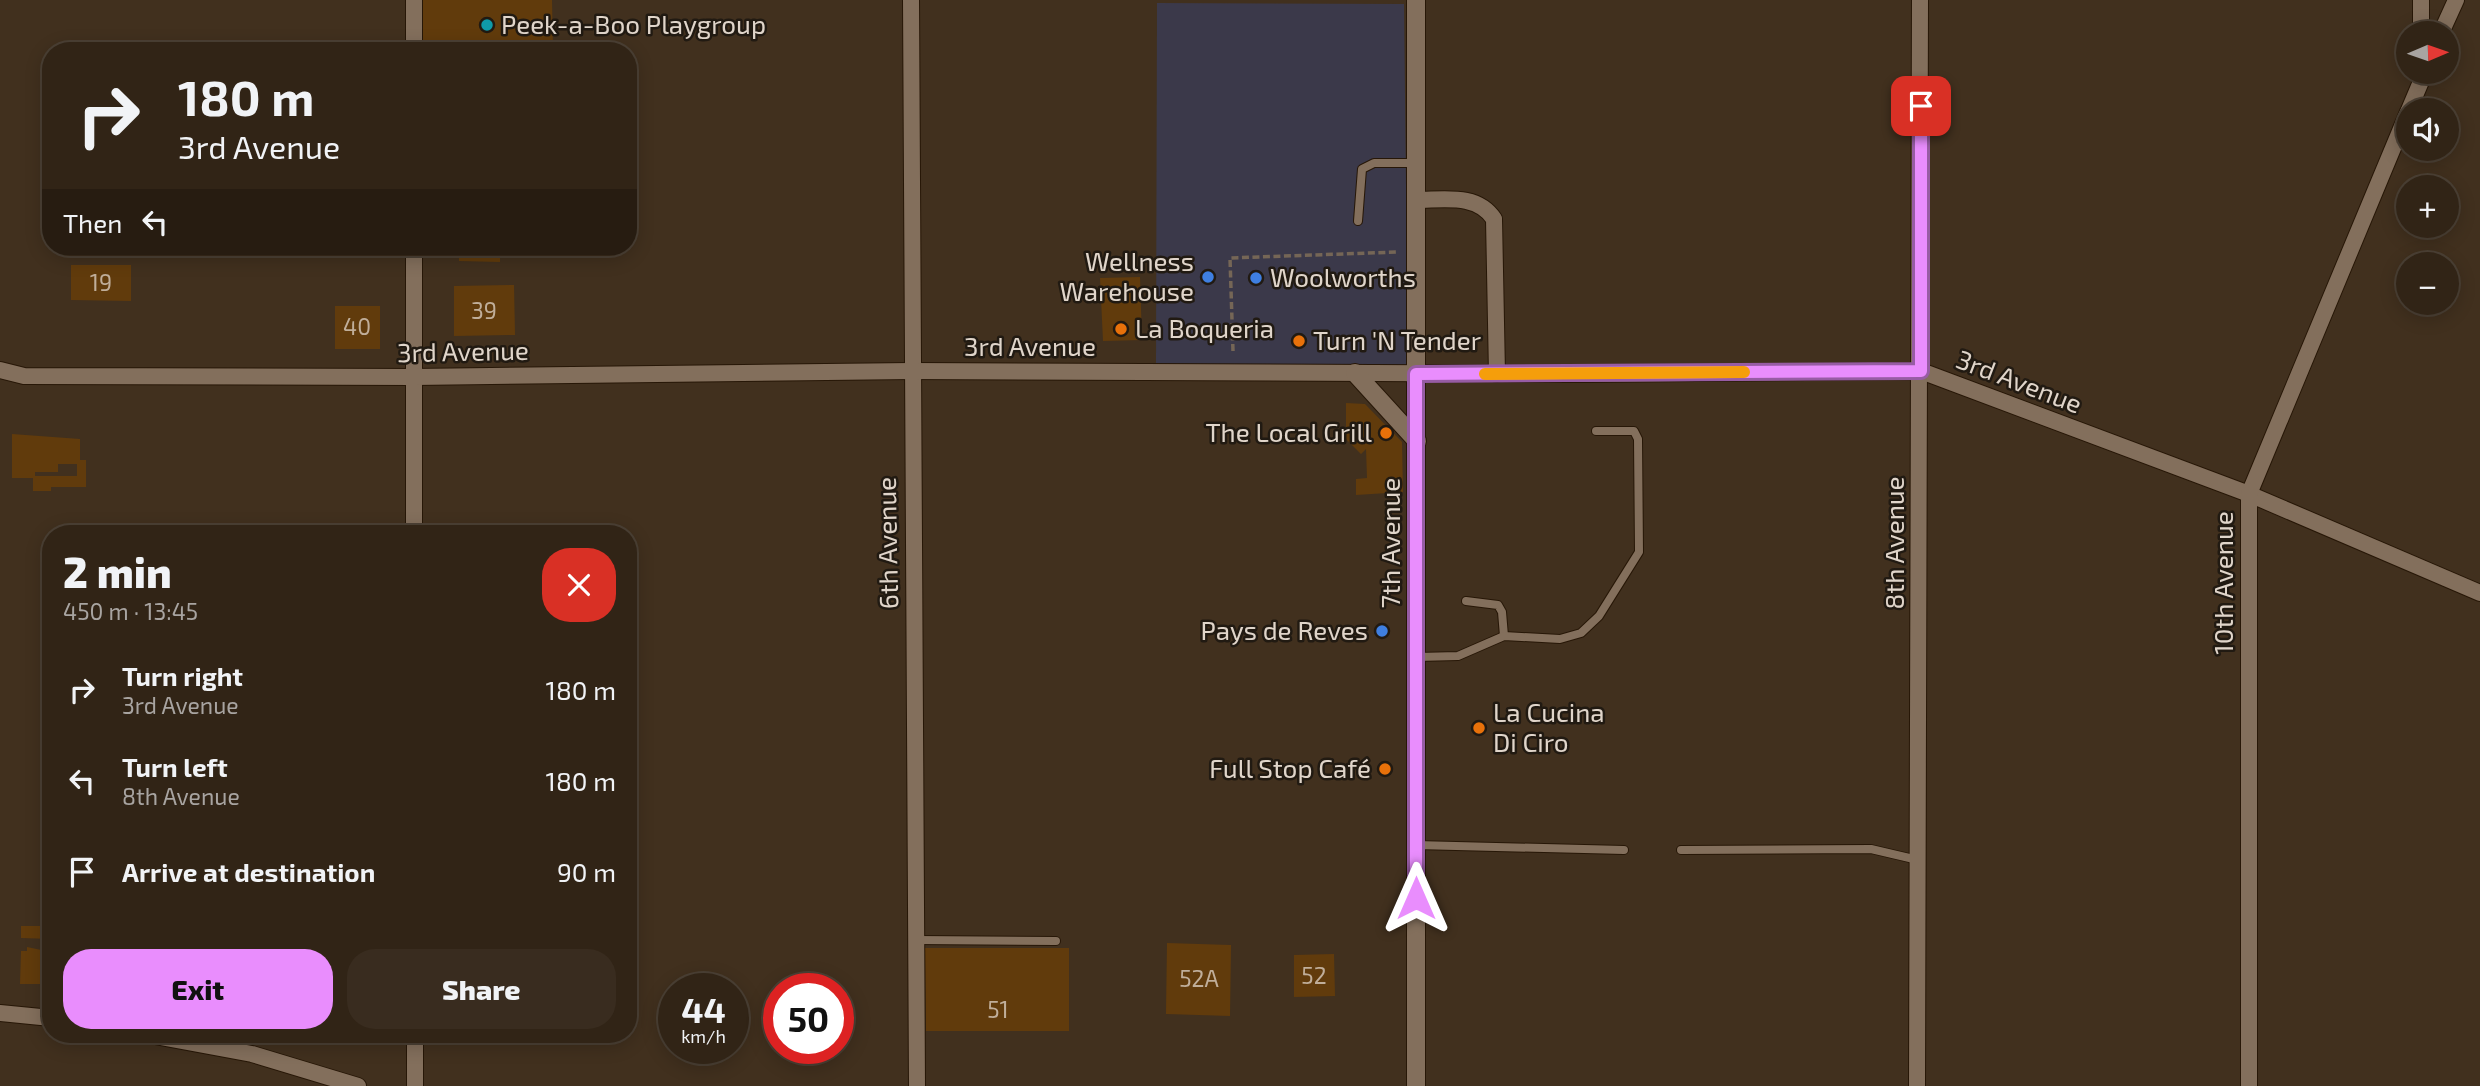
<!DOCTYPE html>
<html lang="en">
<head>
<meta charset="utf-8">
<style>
  body { margin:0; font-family:"Exo 2",sans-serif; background:#392c1f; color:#f1f3f6; height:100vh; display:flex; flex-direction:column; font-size:26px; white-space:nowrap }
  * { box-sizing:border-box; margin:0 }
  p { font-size:23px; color:#a8a4a1 }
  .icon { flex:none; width:38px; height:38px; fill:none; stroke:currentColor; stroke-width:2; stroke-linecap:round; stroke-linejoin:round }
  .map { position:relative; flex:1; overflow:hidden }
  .side { position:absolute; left:42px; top:525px; width:595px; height:518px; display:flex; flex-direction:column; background:#312416; border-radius:28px; box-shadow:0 4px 18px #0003,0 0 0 2px #4c4135 }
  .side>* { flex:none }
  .hud { position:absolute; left:42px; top:42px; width:595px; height:214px; border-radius:28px; box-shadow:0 4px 18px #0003,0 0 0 2px #4c4135; background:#312416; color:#f1f3f6; overflow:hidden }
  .needle { width:46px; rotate:88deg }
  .buttons { position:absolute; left:2396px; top:21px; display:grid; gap:14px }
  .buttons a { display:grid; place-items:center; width:63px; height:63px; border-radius:50%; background:#312416; box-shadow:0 4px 18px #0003,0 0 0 2px #4c4135; font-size:35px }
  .speed { position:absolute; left:658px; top:973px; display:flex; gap:14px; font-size:35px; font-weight:700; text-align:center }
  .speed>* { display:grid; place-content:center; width:91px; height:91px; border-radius:50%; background:#312416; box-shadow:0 4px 18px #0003,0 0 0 2px #4c4135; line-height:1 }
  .speed small { font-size:18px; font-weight:400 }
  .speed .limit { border:10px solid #d22; background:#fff; color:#111 }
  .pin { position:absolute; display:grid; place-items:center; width:60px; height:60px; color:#fff; margin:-30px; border-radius:14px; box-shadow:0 4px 10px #0006 }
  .me { position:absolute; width:77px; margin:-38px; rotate:0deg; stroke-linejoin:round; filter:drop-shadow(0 0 5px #0008) }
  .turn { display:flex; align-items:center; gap:24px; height:147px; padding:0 21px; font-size:32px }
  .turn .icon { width:91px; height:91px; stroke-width:2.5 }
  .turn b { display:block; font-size:49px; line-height:60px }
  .then { display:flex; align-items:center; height:66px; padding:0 21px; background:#0003; gap:14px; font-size:26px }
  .round { display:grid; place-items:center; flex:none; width:74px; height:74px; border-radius:28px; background:#392c1f }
  .headline { display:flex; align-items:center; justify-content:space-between; height:119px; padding:0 21px }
  h1 { font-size:42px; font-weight:800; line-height:52px }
  .cta { display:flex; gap:14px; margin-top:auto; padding:14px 21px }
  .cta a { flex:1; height:80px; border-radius:28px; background:#e98dfd; color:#111; font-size:28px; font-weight:800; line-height:80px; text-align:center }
  .cta a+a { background:#392c1f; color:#f1f3f6 }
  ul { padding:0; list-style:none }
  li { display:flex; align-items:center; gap:21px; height:91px; padding:0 21px }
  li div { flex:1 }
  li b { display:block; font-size:26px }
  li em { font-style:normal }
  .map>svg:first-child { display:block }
</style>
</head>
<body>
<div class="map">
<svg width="2480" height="1086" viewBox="0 0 2480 1086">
  <rect width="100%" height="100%" fill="#41301e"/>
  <path fill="#3b394a" d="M1157 3 1404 4 1408 367 1156 366Z"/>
  <g fill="#613b0c" fill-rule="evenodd">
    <path d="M421 0H552L553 51H421Z"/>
    <path d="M459 247H500V262L459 261Z"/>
    <path d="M71 265H131V301L71 300Z"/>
    <path d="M1140 277 1142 340 1103 341 1100 278Z"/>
    <path d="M514 285 515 335 454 336V286Z"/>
    <rect x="335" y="306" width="45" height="43"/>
    <path d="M1346 403 1365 404 1402 442 1403 492 1356 495V479L1367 478 1366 449 1361 454 1346 439Z"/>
    <path d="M12 434 80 439V460H86V487H51V491H33V478H12ZM58 464H77V476H35V472H58Z"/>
    <path d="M21 926H51V939L21 938Z"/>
    <path d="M1167 943 1231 945 1230 1016 1166 1014Z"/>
    <path d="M27 947 51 952V990H45L46 984H20L21 951H27Z"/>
    <path d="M925 948H1069V1031H926Z"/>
    <path d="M1334 954 1335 996 1294 997V955Z"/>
  </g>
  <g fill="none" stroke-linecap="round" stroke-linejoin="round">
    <defs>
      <g id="lane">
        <path d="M1358 221 1362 169 1374 163H1416"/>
        <path d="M1466 601 1498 605 1502 612 1504 636"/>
        <path d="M1417 657 1458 656 1504 636 1560 639 1581 633 1599 616 1639 552 1638 439 1634 431H1596"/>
        <path d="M1416 845 1624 850"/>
        <path d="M1681 850 1871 849 1918 860"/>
        <path d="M916 940 1056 941"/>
      </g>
      <g id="street">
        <path d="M414 0V51"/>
        <path d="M911 0 917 1086"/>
        <path d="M2421 0V33"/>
        <path d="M2441 33 2456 0"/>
        <path d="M2409 110 2425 72"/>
        <path d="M1416 200C1444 200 1477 193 1494 219L1497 374"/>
        <path d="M414 247V534"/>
        <path d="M0 370 24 376 414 377 911 371 1586 374 1921 371 2249 494 2480 593"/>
        <path d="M0 1013 51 1018"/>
        <path d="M144 1034 252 1054 358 1086"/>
        <path d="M415 1034V1086"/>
        <path d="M1917 1086 1920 0"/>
        <path d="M2249 1086V494L2408 112"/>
      </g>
      <g id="secondary">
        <path d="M1355 373 1417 441"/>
        <path d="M1416 1086V0"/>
      </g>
    </defs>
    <use href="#lane" stroke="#271707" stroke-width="10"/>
    <use href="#street" stroke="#271707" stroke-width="18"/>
    <use href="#secondary" stroke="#271707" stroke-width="20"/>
    <path stroke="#756656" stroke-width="3.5" stroke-dasharray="7 3.5" stroke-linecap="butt" d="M1233 351 1230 258 1399 252"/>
    <use href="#lane" stroke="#836f5c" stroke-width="8"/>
    <use href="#street" stroke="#836f5c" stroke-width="16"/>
    <use href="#secondary" stroke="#836f5c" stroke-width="18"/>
  </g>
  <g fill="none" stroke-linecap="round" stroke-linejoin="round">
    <defs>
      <path id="route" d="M1416 898V374L1921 371V106"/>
    </defs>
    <use href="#route" stroke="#975ca4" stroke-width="18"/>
    <use href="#route" stroke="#e98dfd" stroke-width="12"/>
    <path stroke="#f59e0b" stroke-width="12" d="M1485 374 1744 372"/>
  </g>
  <circle fill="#0f9aa8" stroke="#211a12" stroke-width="2.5" cx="487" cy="25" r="7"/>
  <g fill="#3f7fe0" stroke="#211a12" stroke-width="2.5">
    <circle cx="1208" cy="277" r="7"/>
    <circle cx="1256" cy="278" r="7"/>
    <circle cx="1382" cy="631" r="7"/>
  </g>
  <g fill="#e8710a" stroke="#211a12" stroke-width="2.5">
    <circle cx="1121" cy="329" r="7"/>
    <circle cx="1299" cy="341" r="7"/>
    <circle cx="1386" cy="433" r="7"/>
    <circle cx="1479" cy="728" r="7"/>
    <circle cx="1385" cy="769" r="7"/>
  </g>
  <g text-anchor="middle" stroke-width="5" stroke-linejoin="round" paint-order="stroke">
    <g font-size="23" fill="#c0ae9a">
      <text x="101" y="291">19</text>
      <text x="484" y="319">39</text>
      <text x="357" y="335">40</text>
      <text x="1314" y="984">52</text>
      <text x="1199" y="987">52A</text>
      <text x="998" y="1018">51</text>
    </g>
    <g font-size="26" fill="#e0d5ca" stroke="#211a12" text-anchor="start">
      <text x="501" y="34">Peek-a-Boo Playgroup</text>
      <text x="1194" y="271" text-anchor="end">Wellness<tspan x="1194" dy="30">Warehouse</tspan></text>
      <text x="1270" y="287">Woolworths</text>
      <text x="1135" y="338">La Boqueria</text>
      <text x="1313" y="350">Turn 'N Tender</text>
      <text x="1372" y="442" text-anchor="end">The Local Grill</text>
      <text x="1368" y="640" text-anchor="end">Pays de Reves</text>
      <text x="1493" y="722">La Cucina<tspan x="1493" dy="30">Di Ciro</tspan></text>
      <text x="1371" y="778" text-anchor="end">Full Stop Café</text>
    </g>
    <g font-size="26" fill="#e0d5ca" stroke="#211a12">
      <text x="1030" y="356">3rd Avenue</text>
      <text transform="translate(463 352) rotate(-1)" y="9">3rd Avenue</text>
      <text transform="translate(2019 382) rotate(21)" y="9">3rd Avenue</text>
      <text transform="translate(888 543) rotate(-91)" y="9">6th Avenue</text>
      <text transform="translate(1391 543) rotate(-90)" y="9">7th Avenue</text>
      <text transform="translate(1895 543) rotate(-90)" y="9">8th Avenue</text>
      <text transform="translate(2224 583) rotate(-90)" y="9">10th Avenue</text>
    </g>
  </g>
</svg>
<div class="buttons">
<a><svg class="needle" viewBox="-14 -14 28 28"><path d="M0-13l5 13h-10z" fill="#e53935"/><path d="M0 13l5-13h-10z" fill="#a8a4a1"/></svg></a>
<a><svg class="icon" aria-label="sound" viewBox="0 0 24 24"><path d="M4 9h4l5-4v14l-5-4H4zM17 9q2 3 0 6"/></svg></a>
<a>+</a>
<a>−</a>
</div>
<div class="speed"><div>44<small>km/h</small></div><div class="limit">50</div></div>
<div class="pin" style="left:1921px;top:106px;background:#d93025"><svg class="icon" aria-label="arrive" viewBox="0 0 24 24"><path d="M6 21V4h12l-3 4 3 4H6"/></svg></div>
<svg class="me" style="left:1416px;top:898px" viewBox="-20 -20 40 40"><path d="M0-17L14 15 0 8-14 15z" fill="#e98dfd" stroke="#fff" stroke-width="4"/></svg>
<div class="hud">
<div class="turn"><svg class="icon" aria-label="right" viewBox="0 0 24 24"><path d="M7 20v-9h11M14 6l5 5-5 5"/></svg><div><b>180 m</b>3rd Avenue</div></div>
<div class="then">Then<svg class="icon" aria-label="left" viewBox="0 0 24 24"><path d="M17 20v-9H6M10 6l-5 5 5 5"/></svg></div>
</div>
<section class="side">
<div class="headline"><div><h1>2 min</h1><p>450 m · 13:45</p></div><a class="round" style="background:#d93025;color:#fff"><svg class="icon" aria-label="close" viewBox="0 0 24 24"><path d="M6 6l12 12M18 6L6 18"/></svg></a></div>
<ul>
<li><svg class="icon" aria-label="right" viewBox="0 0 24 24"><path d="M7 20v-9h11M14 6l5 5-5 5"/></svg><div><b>Turn right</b><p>3rd Avenue</p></div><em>180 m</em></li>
<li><svg class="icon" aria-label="left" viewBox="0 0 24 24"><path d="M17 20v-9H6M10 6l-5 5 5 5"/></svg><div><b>Turn left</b><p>8th Avenue</p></div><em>180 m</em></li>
<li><svg class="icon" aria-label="arrive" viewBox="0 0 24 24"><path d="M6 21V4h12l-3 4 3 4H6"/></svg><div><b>Arrive at destination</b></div><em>90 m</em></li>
</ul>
<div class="cta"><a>Exit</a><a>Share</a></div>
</section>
</div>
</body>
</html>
